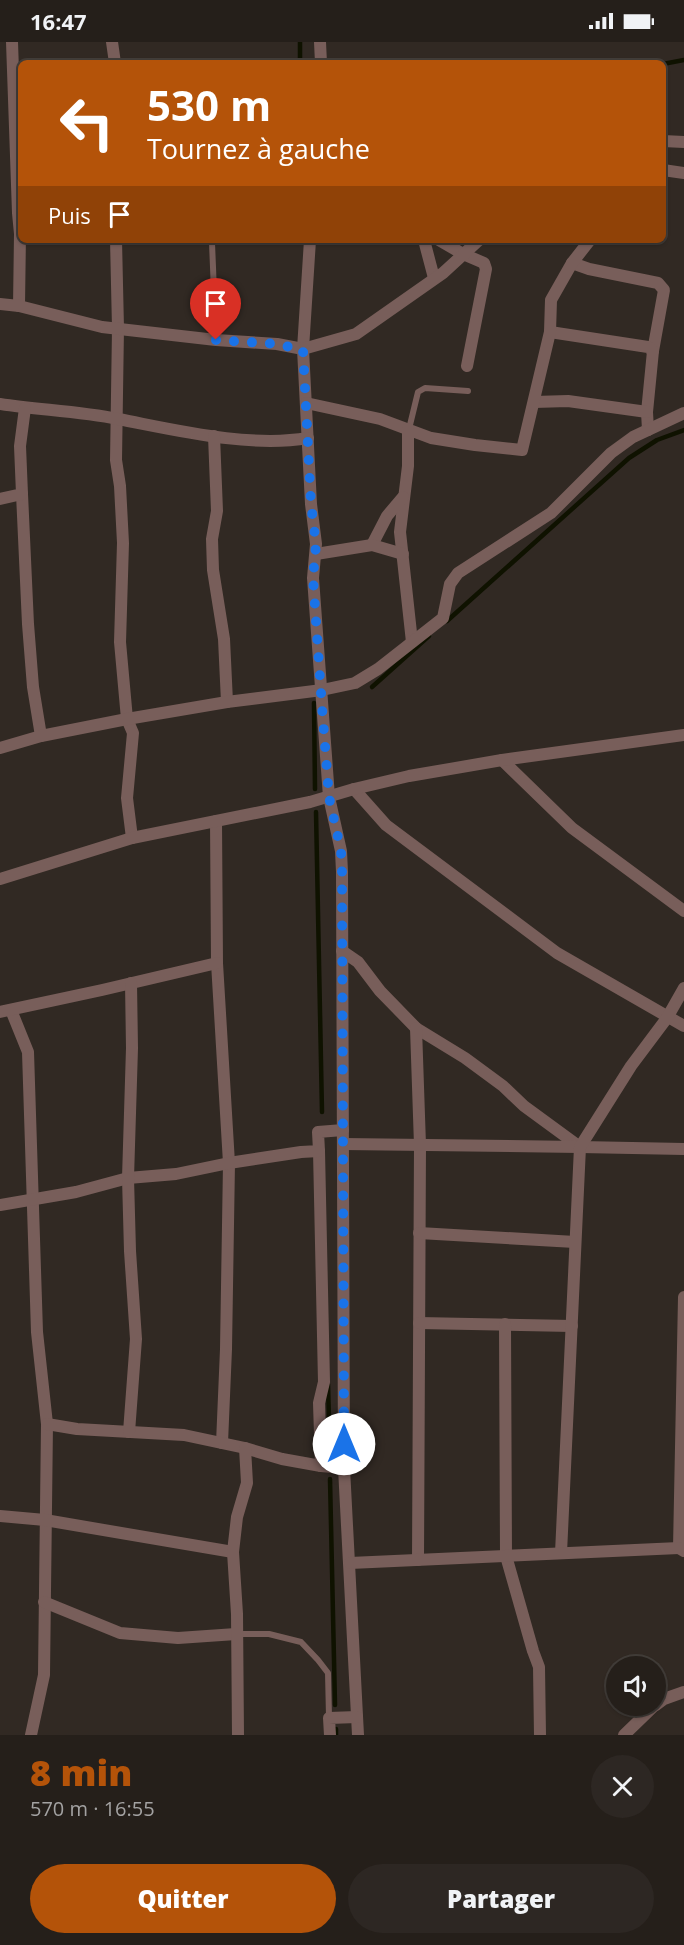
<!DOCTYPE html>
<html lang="fr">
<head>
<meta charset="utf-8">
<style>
  body { margin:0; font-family:"Open Sans",sans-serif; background:#2d2723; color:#f1f3f6; height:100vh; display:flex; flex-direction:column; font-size:22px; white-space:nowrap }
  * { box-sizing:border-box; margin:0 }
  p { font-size:20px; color:#a3a2a2 }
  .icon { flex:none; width:33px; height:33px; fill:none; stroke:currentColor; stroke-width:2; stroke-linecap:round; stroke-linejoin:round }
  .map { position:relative; height:1693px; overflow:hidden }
  .panel { display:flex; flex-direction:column; background:#251f1a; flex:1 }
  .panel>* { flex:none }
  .guide { position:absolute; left:18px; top:18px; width:648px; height:183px; border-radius:9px; box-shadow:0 2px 4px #0004,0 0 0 2px #423d39; background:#b45309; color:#fff; overflow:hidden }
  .tools { position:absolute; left:606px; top:1614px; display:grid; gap:12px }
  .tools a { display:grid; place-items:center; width:60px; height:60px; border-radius:50%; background:#251f1a; box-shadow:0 2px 4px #0004,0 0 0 2px #423d39; font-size:30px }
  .pin { position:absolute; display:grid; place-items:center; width:51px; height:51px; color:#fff; margin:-62px -26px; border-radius:50% 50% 50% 0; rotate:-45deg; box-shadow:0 0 6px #0007 }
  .pin .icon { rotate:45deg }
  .me { position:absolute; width:66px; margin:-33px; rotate:0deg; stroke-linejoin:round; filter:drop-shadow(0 0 4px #0008) }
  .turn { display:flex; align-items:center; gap:21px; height:126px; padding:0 30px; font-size:27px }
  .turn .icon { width:78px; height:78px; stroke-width:2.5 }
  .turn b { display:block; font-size:42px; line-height:51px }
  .then { display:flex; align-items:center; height:57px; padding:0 30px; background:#0003; gap:12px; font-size:22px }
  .round { display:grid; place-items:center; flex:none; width:63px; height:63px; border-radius:32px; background:#2d2723 }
  .head { display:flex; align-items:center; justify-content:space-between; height:102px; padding:0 30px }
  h1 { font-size:36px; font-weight:800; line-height:45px; color:#b45309 }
  .action { display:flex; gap:12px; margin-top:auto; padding:12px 30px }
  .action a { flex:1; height:69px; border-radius:36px; background:#b45309; color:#fff; font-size:24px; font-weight:800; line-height:69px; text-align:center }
  .action a+a { background:#2d2723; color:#f1f3f6 }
  .status { display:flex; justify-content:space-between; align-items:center; height:42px; padding:0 30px; background:#251f1a; direction:ltr }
  .status svg { height:16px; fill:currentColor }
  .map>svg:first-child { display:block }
</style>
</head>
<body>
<div class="status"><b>16:47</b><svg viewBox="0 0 49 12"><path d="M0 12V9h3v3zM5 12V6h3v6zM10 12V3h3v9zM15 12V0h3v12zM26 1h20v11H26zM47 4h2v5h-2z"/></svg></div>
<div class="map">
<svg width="684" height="1693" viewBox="0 0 684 1693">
  <rect width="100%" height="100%" fill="#312923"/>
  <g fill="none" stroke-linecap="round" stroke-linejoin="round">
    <g stroke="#0f1200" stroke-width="4.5">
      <path d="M300 0V21"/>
      <path d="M663 22 684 18"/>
      <path d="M447 579 629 416 657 398 684 388"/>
      <path d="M372 645 429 594"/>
      <path d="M314 661 315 747"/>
      <path d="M316 770 322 1070"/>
      <path d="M328 1342 330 1414"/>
      <path d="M330 1437 335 1663"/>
      <path d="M336 1687V1693"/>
    </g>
    <g stroke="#785e5a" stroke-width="6">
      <path d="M212 201 216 298"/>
      <path d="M409 387 418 350 425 346 468 349"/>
      <path d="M236 1592H269L301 1600 318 1618 328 1631 329 1675"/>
    </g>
    <g stroke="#785e5a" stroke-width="12">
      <path d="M12 0 18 171 20 192 19 264"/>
      <path d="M112 0 115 21"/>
      <path d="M320 0 321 21"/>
      <path d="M663 99 684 100"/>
      <path d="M663 128 684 131"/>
      <path d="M116 198 118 286 116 418 120 444 123 501 120 600 127 677 133 691 127 756 132 796"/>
      <path d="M310 198 303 307 311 462 316 502 313 536 329 755 341 809 342 830 344 1426 358 1693"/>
      <path d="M424 198 434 236"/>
      <path d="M439 198 463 212 484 221 486 227 467 324"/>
      <path d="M572 221 589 227 658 241 664 248 653 309"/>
      <path d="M0 262 19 264 102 285 216 298 277 302 303 307 356 292 443 231 479 198"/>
      <path d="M550 290 648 305 653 309 647 370 648 388"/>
      <path d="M534 360 568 359 647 370"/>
      <path d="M306 361 380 377 431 396 475 403 522 408 550 290 551 258 572 221 590 198"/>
      <path d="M0 362C39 368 79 369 118 377 176 388 249 406 308 396"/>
      <path d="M408 387V424L400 490 412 600"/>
      <path d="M214 394 217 469 212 497 213 528 224 597 227 660"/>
      <path d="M22 452 28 582 33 645 41 694"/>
      <path d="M0 457 22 452 20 404 25 366"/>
      <path d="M372 503 387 474 403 455"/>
      <path d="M316 512 372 503 403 512"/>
      <path d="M0 706 41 694 127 677 227 660 322 648 355 641 378 627 443 576 450 542 458 531 551 471 611 411 633 395 684 371"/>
      <path d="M502 718 572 786 684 869"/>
      <path d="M354 747 386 783 557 911 684 984"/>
      <path d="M216 779 217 921 229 1121 226 1307 222 1401"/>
      <path d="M0 837 132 796 310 760 354 747 409 734 502 718 684 693"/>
      <path d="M342 909 358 920 380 949 416 986 465 1016 503 1044 524 1064 580 1105 684 1107"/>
      <path d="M11 968 28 1010 37 1290 47 1382 44 1633 31 1693"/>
      <path d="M0 970 102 948 217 921"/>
      <path d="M416 986 420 1103 418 1518"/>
      <path d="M343 1102 580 1105"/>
      <path d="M319 1109 324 1340 319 1361 321 1424"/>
      <path d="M0 1163 76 1150 128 1136 176 1132 229 1121 301 1110 319 1109 318 1090 343 1088"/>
      <path d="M419 1191 575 1200"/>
      <path d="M684 1255 679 1506 684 1509"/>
      <path d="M419 1281 572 1284"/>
      <path d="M505 1282 506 1514 533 1609 539 1625 540 1693"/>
      <path d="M47 1382 77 1387 184 1393 245 1406 282 1417 321 1424 344 1426"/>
      <path d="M129 1390 136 1297 130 1209 128 1136 132 1006 131 941"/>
      <path d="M0 1474 45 1478 233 1510"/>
      <path d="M561 1511 580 1105 631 1024 667 976 684 946"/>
      <path d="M350 1521 679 1506"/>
      <path d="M44 1560 120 1591 178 1596 236 1592"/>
      <path d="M656 1663 664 1657 684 1650"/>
      <path d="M238 1693 237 1572 233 1510 237 1475 247 1441 245 1406"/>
      <path d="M330 1693 329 1676 357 1675"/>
      <path d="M624 1693 654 1664"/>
    </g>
  </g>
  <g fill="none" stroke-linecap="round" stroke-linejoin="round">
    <path stroke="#1a73e8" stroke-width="10" stroke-dasharray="0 18" d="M216 298 277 302 303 308 311 462 316 502 313 536 322 665 329 755 341 809 342 830 344 1402"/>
  </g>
</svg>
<div class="tools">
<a><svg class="icon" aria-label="sound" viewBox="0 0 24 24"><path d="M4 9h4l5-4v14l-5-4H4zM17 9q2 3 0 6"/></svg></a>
</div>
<div class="pin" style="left:216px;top:298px;background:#d93025"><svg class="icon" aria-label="arrive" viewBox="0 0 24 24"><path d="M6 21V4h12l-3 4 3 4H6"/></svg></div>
<svg class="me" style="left:344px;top:1402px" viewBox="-20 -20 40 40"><circle r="19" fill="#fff"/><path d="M0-13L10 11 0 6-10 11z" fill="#1a73e8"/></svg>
<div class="guide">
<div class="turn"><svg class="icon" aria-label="left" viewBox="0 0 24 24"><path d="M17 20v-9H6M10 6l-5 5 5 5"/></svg><div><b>530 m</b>Tournez à gauche</div></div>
<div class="then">Puis<svg class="icon" aria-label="arrive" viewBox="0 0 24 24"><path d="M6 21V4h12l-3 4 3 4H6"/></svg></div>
</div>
</div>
<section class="panel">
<div class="head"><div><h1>8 min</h1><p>570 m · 16:55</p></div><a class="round"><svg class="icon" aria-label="close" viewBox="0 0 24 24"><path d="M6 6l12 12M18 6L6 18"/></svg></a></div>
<div class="action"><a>Quitter</a><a>Partager</a></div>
</section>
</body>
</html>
